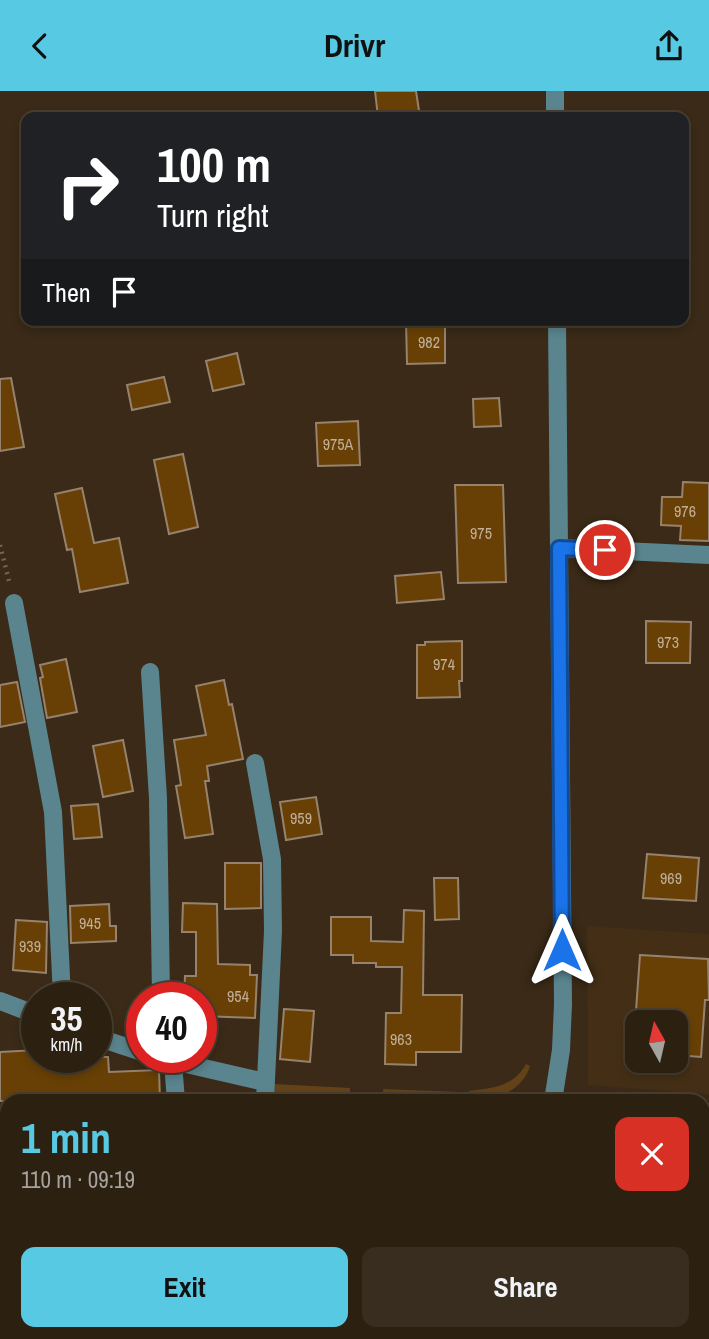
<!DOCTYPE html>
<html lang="en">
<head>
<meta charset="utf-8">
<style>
  body { margin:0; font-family:"Archivo Narrow",sans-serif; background:#382d1f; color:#f1f3f6; height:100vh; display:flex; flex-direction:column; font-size:26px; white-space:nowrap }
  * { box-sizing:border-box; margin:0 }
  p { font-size:23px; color:#a6a39f }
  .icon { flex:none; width:38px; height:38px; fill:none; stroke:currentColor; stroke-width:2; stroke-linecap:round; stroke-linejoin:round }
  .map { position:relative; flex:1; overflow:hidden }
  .details { position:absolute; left:0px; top:1003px; width:710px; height:247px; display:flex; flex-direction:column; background:#2c2011; border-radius:21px 21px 0 0; box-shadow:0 4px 10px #0003,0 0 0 2px #483e31 }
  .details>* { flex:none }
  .hud { position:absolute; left:21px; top:21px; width:668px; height:214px; border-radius:14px; box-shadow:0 4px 10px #0003,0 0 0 2px #483e31; background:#202124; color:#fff; overflow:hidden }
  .needle { width:46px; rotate:352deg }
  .tools { position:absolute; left:625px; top:919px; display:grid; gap:14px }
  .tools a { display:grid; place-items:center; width:63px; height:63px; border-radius:14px; background:#2c2011; box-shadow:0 4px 10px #0003,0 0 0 2px #483e31; font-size:35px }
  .speed { position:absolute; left:21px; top:891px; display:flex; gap:14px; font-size:35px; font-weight:700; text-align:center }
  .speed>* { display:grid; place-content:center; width:91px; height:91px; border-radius:50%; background:#2c2011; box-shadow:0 4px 10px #0003,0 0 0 2px #483e31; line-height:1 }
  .speed small { font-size:18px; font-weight:400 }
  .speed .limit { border:10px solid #d22; background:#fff; color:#111 }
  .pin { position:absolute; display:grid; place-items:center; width:60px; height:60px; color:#fff; margin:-30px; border:4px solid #fff; border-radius:50%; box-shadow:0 2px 7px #0007 }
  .me { position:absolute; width:77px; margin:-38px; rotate:0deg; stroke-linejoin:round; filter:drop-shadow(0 0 5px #0008) }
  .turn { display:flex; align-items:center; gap:24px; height:147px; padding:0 21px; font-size:32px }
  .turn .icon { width:91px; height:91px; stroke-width:2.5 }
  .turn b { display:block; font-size:49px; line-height:60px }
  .then { display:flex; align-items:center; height:66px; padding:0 21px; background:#0003; gap:14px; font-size:26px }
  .round { display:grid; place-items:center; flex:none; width:74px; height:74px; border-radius:14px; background:#382d1f }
  .headline { display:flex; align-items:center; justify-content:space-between; height:119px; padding:0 21px }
  h1 { font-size:42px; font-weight:700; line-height:52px; color:#57c9e3 }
  .button { display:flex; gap:14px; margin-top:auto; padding:14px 21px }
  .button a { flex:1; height:80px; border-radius:14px; background:#57c9e3; color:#111; font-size:28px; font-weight:700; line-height:80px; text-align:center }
  .button a+a { background:#382d1f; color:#f1f3f6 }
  header { display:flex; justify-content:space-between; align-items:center; height:91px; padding:0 21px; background:#57c9e3; color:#111; font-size:32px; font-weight:700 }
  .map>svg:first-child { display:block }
</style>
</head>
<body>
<header><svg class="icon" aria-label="back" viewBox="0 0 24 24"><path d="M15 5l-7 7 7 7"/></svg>Drivr<svg class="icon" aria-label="share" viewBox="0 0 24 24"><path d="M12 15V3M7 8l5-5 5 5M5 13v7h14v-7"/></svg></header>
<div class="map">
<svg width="709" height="1248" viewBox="0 0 709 1248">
  <rect width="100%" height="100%" fill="#3a2a17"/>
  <path fill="#442f16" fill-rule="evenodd" d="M587 835 709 843V1003L588 994ZM637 931H676V970H637Z"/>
  <g fill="#63421a">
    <path d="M526 973 530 975C522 1001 494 1010 469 1010V1000C493 997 513 996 526 973Z"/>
    <path d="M274 993 350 997V1002L275 1006Z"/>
    <path d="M383 998 460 1001V1010H384Z"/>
  </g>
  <g fill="#684006" stroke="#96826d" stroke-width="2">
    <path d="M375 0H416L420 26H378Z"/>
    <path d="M445 229V272L407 273 406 230Z"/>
    <path d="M237 262 244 293 213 300 206 270Z"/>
    <path d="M164 286 170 311 132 319 127 294Z"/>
    <path d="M11 287 24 356 0 360V288Z"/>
    <path d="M499 307 501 335 474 336 473 308Z"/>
    <path d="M358 330 360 374 318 375 316 332Z"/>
    <path d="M183 363 198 436 169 443 154 369Z"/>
    <path d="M683 391 709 392V450L680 449 681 435 661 434 662 406H682Z"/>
    <path d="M455 394H503L506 491 458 492Z"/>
    <path d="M82 397 94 452 119 447 128 492 80 501 72 458 67 459 55 403Z"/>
    <path d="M441 481 444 508 397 512 395 485Z"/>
    <path d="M646 530 691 531 690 572H646Z"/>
    <path d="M462 550V590H459L460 606 417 607V554H425V551Z"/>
    <path d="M66 568 77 621 47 627 40 587 43 586 40 574Z"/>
    <path d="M224 589 229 614 232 613 243 668 207 675 209 690H205L213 743 185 747 176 695 181 694 174 649 206 644 196 595Z"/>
    <path d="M17 591 25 631 0 636V594Z"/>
    <path d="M123 649 133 700 103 706 93 655Z"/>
    <path d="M316 706 322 743 286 749 280 711Z"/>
    <path d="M98 713 102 746 74 748 71 715Z"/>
    <path d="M647 763 699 767 696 810 643 807Z"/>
    <path d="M225 772H261V817L225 818Z"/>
    <path d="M434 787H458L459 828 435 829Z"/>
    <path d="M183 812 217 813 218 873 250 874V884H257L255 927 201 925V906H184L185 885H196V841H182Z"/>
    <path d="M109 813 110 835H116V850L71 852 70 815Z"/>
    <path d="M404 819 424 820 423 904H462L461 961H416V974L385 973 386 922H401L402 876H376V872H353V864H331V826H371V850L403 851Z"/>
    <path d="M16 829 47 831 46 882 13 879Z"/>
    <path d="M640 864 708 868 709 909H705L701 966 676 964V931H637V962L633 961Z"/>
    <path d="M284 918 314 920 310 971 280 968Z"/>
    <path d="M37 959V966H108L109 981 159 979 160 1010H0V961Z"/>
  </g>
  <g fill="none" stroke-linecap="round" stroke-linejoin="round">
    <g stroke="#736555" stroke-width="4.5" stroke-dasharray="2 5" stroke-linecap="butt">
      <path d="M0 454 10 494"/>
      <path d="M624 1010 625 1001"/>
    </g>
    <g stroke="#5a848e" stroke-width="18">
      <path d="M555 0V26"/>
      <path d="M559 457 709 464"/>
      <path d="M14 512 53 721 62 906"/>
      <path d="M150 581 158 707 161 906"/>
      <path d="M255 672 272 768 273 840 265 1010"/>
      <path d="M0 910 37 924"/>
      <path d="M96 946 142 961"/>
      <path d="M156 966 265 991"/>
      <path d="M173 972 176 1010"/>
      <path d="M553 1010 561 959 563 913 557 229"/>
      <path d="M704 1043H709"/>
      <path d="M0 1069 7 1068"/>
    </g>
  </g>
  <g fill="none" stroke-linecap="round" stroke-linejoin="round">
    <defs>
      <path id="route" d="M562 859 559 457 605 459"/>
    </defs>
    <use href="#route" stroke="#114b97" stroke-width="18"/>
    <use href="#route" stroke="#1a73e8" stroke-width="12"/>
  </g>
  <g text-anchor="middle" stroke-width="5" stroke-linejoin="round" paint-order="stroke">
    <g font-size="16" fill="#c0ae96">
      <text x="429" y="257">982</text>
      <text x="338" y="359">975A</text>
      <text x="685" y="426">976</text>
      <text x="481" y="448">975</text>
      <text x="668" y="557">973</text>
      <text x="444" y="579">974</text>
      <text x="301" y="733">959</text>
      <text x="671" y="793">969</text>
      <text x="90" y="838">945</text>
      <text x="30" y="861">939</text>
      <text x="238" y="911">954</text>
      <text x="401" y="954">963</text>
    </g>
  </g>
</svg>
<div class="tools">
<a><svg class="needle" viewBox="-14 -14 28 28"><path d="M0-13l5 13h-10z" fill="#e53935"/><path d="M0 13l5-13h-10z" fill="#a6a39f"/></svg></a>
</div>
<div class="speed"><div>35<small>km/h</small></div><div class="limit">40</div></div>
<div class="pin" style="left:605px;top:459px;background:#d93025"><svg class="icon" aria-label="arrive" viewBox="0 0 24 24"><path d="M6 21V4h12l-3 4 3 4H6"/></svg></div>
<svg class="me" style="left:562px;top:859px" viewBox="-20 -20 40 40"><path d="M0-17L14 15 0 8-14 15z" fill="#1a73e8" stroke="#fff" stroke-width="4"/></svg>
<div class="hud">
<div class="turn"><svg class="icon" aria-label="right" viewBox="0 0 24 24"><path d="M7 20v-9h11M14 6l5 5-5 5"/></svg><div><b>100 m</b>Turn right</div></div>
<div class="then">Then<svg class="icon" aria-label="arrive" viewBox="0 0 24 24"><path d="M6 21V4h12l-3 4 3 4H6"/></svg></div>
</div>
<section class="details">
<div class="headline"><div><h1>1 min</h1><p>110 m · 09:19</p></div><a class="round" style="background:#d93025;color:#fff"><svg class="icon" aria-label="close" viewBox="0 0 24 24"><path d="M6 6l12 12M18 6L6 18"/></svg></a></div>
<div class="button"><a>Exit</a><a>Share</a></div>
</section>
</div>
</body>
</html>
